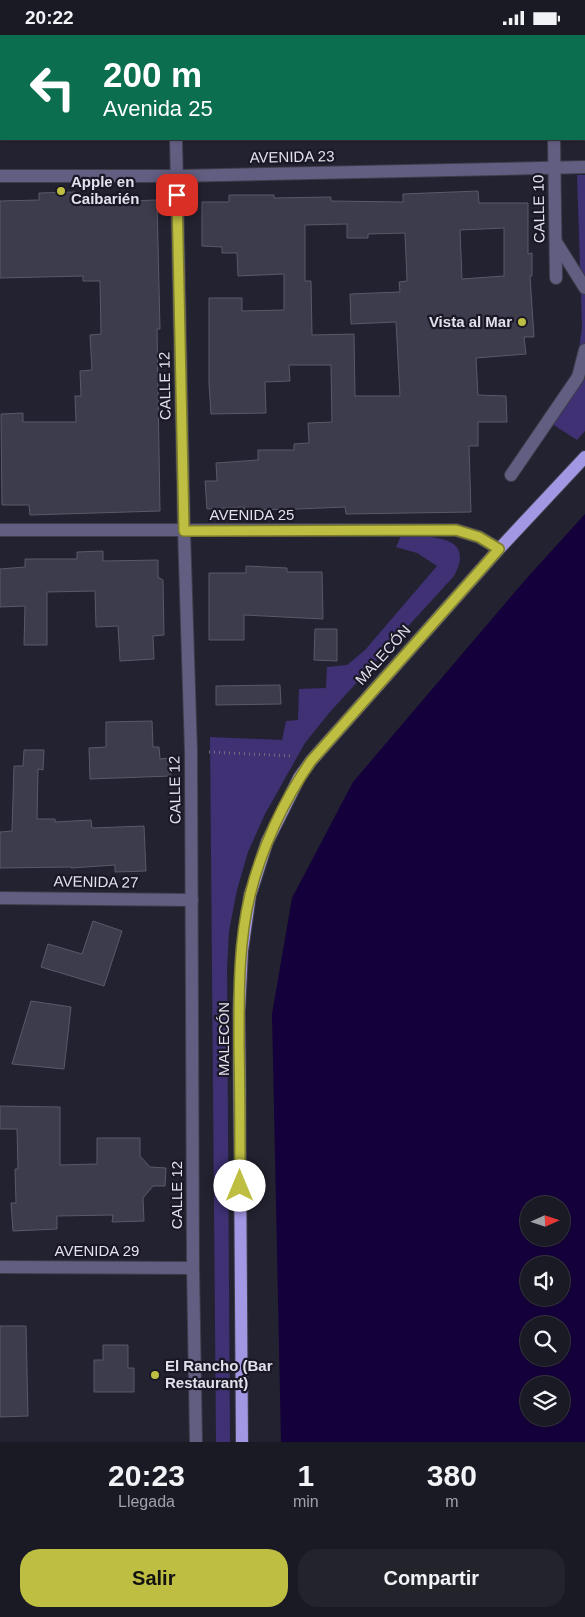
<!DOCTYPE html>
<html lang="es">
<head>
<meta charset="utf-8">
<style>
  body { margin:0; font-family:Helvetica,sans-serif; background:#23232c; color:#f1f3f6; height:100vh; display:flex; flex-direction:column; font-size:19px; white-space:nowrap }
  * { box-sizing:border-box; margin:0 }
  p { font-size:16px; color:#9fa1a6 }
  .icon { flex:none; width:28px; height:28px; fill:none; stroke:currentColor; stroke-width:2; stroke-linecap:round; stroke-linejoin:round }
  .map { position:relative; height:1407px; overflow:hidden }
  .sheet { display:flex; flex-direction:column; background:#1a1a24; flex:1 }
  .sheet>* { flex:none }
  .top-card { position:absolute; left:0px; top:0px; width:585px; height:105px; box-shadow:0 1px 4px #0004,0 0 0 1px #383841; background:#0b6e4f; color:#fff; overflow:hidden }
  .needle { width:32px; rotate:87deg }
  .controls { position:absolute; left:520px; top:1161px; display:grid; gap:10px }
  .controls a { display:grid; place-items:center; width:50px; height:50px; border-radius:50%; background:#1a1a24; box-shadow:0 1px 4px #0004,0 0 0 1px #383841; font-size:25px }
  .pin { position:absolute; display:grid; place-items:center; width:42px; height:42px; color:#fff; margin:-21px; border-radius:10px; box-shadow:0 2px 8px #0006 }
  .me { position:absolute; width:55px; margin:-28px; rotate:0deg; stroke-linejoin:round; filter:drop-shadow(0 0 4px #0008) }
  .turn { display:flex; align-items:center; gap:18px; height:105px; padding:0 20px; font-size:22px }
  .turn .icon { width:65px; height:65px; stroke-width:2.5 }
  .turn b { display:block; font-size:35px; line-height:42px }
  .eta { display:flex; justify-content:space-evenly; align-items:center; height:85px; text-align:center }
  .eta b { font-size:30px; font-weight:700; line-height:35px }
  .button { display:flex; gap:10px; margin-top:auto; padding:10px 20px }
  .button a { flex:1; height:58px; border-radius:20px; background:#bebf42; color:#111; font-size:20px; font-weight:700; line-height:58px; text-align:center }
  .button a+a { background:#23232c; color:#f1f3f6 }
  .status { display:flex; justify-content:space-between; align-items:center; height:35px; padding:0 25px; background:#1a1a24; direction:ltr }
  .status svg { height:14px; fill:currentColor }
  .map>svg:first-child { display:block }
</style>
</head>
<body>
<div class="status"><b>20:22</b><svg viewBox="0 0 49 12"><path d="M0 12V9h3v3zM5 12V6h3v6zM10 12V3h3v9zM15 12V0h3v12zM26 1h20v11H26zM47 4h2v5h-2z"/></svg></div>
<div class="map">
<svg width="585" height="1407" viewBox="0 0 585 1407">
  <rect width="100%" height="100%" fill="#232230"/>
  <g fill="#3f3174">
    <path d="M577 140H585V396L577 405 549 387 565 355 578 322 582 292Z"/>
    <path d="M401 501C428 502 477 498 454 541L329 678 305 708 265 779 248 817 237 855 229 896 227 935 230 1407H216L210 702 282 705 286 686 298 685 299 654 326 653 327 632 347 630 365 615 437 531 417 518 396 512Z"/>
  </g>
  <path fill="#14003a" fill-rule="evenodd" d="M585 479V1407H281L272 979 292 863 353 747 526 544ZM529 1170H561V1202H529ZM529 1230H561V1262H529ZM529 1290H561V1322H529ZM529 1350H561V1382H529Z"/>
  <g fill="#3d3c4c" stroke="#5a596a" fill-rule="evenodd">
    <path d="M478 156 479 168H528V219L532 218V241H530L534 302H524L526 319 476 323 478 360 506 361 507 387H478V411H469L471 477 346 479 345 472 298 474 244 475V472L207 474 205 446H217L216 428 258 425V415H294V409L309 408 308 388 332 387 331 330H289L290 346 265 347 266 378 211 379 209 348V263H242V276L284 275V239L238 241 237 218H222V212L202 211V167H229V160H274V163L331 162V166L403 167V159ZM347 189V203H368V199L405 198 407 246 399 247 400 257 350 259 351 289 396 287 400 361H355L354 299 312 300 311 246H305V190ZM504 193V241L462 244 460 195Z"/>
    <path d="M75 157V168L157 165 160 294H157L160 476 30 480 29 470H2L1 379 23 378V387H76L75 361H81L80 336 92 335 90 300 101 299 100 246H83V241L0 243V166L39 165V158Z"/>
    <path d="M103 516V526L158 525V542L163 545 164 600 153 601 154 624 120 626 118 591 96 592 95 556 47 557V610H24L25 571 0 572V534L25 532V524H77V517Z"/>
    <path d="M246 531 287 533V537H322L323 584 244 580V605H209V538H246Z"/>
    <path d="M315 594H337V626L314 625Z"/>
    <path d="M280 650 281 669 216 670V651Z"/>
    <path d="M152 686 153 712H159L160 724 170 723 171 741 90 744 89 713 106 712V687Z"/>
    <path d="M24 715H44L43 735 38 734 37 784H55V787L91 785 92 793 144 791 146 836 115 837V830L71 833V832L0 833V797L12 796 14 731H23Z"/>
    <path d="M93 886 122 896 104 951 41 932 48 909 82 919Z"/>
    <path d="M31 966 71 972 64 1034 12 1029Z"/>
    <path d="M0 1071 60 1072V1130L97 1129V1103H140V1121L150 1132 166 1133 165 1151H153L143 1163 144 1186 112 1187 113 1180 57 1181V1194L13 1196 11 1168H16L15 1134H18L17 1094H0Z"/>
    <path d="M0 1291H26L28 1381 0 1382Z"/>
    <path d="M103 1310H128V1333H134V1357H94V1325H103Z"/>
  </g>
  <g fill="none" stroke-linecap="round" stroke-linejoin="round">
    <defs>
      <g id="minor">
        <path d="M174 0V1"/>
        <path d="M552 0V1"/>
        <path d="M176 104 184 496 191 717 193 1233 196 1407"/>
        <path d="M554 104 556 243"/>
        <path d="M0 141H177L585 132"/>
        <path d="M556 207 585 253"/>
        <path d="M511 440 578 342 585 315"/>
        <path d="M0 495H456L479 502 499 514"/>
        <path d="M0 863 192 865"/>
        <path d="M0 1232 193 1233"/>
      </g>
      <path id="major" d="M242 1407 239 976 242 916 250 860 267 807 299 743 311 726 499 514 585 422"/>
    </defs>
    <use href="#minor" stroke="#3e3d4a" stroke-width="14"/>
    <use href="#major" stroke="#3e3d4a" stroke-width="14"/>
    <path stroke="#6f6e7b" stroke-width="3" stroke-dasharray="1 4" stroke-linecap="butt" d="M209 717 293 721"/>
    <use href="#minor" stroke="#625e82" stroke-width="12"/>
    <use href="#major" stroke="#a297e3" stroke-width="12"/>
  </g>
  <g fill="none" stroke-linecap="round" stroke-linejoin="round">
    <defs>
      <path id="route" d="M177 160 184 496 456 495 479 502 499 514 311 726C284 765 261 814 250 860 238 909 239 961 239 1011 240 1058 240 1105 240 1151"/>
    </defs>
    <use href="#route" stroke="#7c7c2b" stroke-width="12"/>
    <use href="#route" stroke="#bebf42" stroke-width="9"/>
  </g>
  <g fill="#bebf42" stroke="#1a1826" stroke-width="2">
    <circle cx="61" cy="156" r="5"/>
    <circle cx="522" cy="287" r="5"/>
    <circle cx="155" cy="1340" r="5"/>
  </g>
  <g text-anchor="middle" stroke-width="4.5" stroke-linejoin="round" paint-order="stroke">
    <g font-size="15" fill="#e1e0eb" stroke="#1a1826">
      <text transform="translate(292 122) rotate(-1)" y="5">AVENIDA 23</text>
      <text transform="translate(539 174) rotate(-91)" y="5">CALLE 10</text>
      <text transform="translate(165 351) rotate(-91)" y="5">CALLE 12</text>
      <text x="252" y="485">AVENIDA 25</text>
      <text transform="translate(383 620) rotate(-48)" y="5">MALECÓN</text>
      <text transform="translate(175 755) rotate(-91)" y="5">CALLE 12</text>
      <text transform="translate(96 847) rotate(1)" y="5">AVENIDA 27</text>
      <text transform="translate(224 1004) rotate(-90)" y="5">MALECÓN</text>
      <text transform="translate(177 1160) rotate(-90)" y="5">CALLE 12</text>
      <text x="97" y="1221">AVENIDA 29</text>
    </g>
    <g font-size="15" font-weight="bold" fill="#e1e0eb" stroke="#1a1826" text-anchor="start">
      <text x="71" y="152">Apple en<tspan x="71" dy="17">Caibarién</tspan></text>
      <text x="512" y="292" text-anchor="end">Vista al Mar</text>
      <text x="165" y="1336">El Rancho (Bar<tspan x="165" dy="17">Restaurant)</tspan></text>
    </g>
  </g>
</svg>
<div class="controls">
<a><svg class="needle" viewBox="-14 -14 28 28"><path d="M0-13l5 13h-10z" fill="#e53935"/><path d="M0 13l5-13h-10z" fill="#9fa1a6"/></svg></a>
<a><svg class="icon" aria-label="sound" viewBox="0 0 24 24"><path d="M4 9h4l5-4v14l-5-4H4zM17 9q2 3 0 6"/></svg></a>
<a><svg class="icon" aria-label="search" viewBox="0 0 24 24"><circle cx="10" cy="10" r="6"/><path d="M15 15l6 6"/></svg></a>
<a><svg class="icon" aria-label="layers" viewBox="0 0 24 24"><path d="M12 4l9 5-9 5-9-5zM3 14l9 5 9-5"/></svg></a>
</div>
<div class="pin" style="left:177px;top:160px;background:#d93025"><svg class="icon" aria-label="arrive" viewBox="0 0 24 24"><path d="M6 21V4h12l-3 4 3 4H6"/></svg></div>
<svg class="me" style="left:240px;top:1151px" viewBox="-20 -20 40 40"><circle r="19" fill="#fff"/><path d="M0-13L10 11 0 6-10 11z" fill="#bebf42"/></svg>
<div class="top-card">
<div class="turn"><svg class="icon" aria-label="left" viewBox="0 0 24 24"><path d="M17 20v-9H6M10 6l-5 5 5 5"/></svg><div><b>200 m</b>Avenida 25</div></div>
</div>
</div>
<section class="sheet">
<div class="eta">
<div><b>20:23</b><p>Llegada</p></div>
<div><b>1</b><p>min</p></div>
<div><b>380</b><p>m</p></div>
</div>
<div class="button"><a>Salir</a><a>Compartir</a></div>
</section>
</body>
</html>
